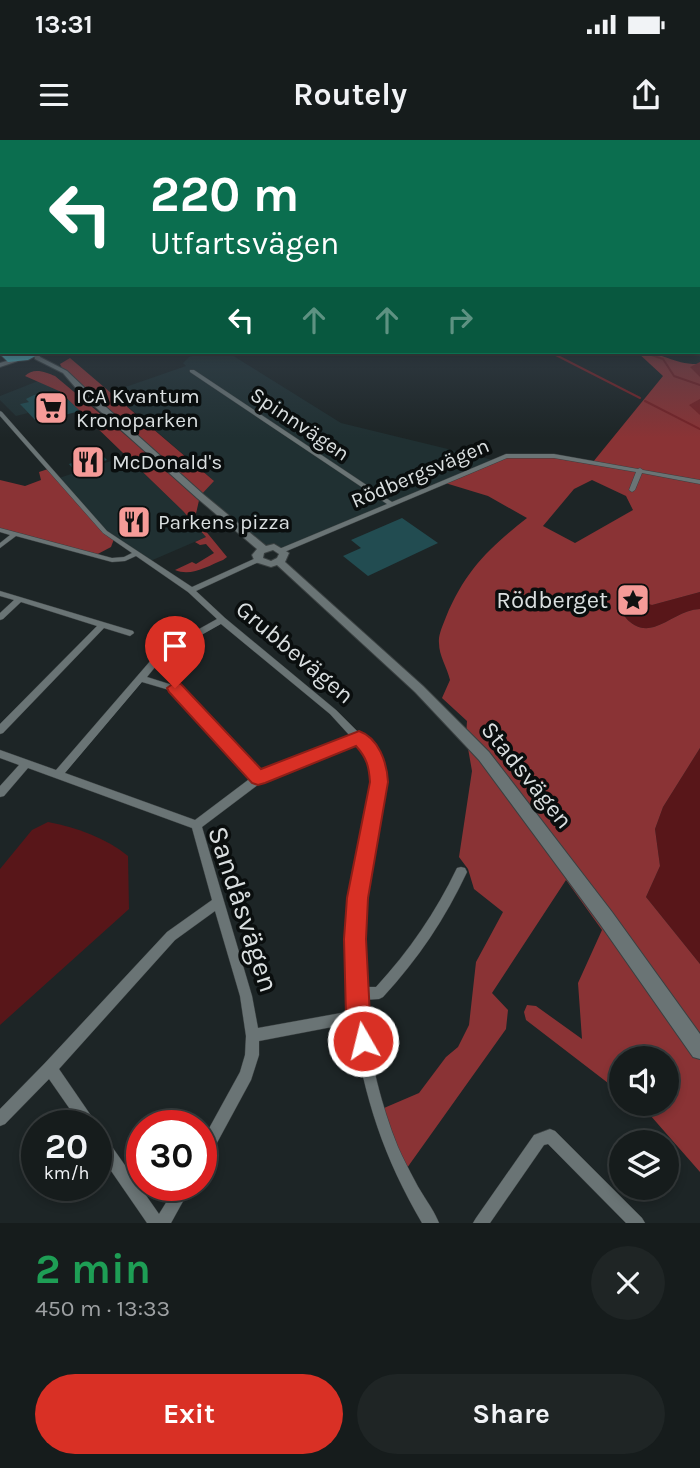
<!DOCTYPE html>
<html lang="en">
<head>
<meta charset="utf-8">
<style>
  body { margin:0; font-family:Karla,sans-serif; background:#1f2525; color:#f1f3f6; height:100vh; display:flex; flex-direction:column; font-size:26px; white-space:nowrap }
  * { box-sizing:border-box; margin:0 }
  p { font-size:23px; color:#9ea1a3 }
  .icon { flex:none; width:38px; height:38px; fill:none; stroke:currentColor; stroke-width:2; stroke-linecap:round; stroke-linejoin:round }
  .map { position:relative; height:1083px; overflow:hidden }
  .side { display:flex; flex-direction:column; background:#161c1c; flex:1 }
  .side>* { flex:none }
  .hud { position:absolute; left:0px; top:0px; width:700px; height:214px; box-shadow:0 4px 10px #0003,0 0 0 2px #353a3b; background:#0b6e4f; color:#fff; overflow:hidden }
  .controls { position:absolute; left:609px; top:906px; display:grid; gap:14px }
  .controls a { display:grid; place-items:center; width:70px; height:70px; border-radius:50%; background:#161c1c; box-shadow:0 4px 10px #0003,0 0 0 2px #353a3b; font-size:35px }
  .speed { position:absolute; left:21px; top:970px; display:flex; gap:14px; font-size:35px; font-weight:700; text-align:center }
  .speed>* { display:grid; place-content:center; width:91px; height:91px; border-radius:50%; background:#161c1c; box-shadow:0 4px 10px #0003,0 0 0 2px #353a3b; line-height:1 }
  .speed small { font-size:18px; font-weight:400 }
  .speed .limit { border:10px solid #d22; background:#fff; color:#111 }
  .pin { position:absolute; display:grid; place-items:center; width:60px; height:60px; color:#fff; margin:-72px -30px; border-radius:50% 50% 50% 0; rotate:-45deg; box-shadow:0 0 7px #0007 }
  .pin .icon { rotate:45deg }
  .me { position:absolute; width:77px; margin:-38px; rotate:352deg; stroke-linejoin:round; filter:drop-shadow(0 0 5px #0008) }
  .turn { display:flex; align-items:center; gap:24px; height:147px; padding:0 35px; font-size:32px }
  .turn .icon { width:91px; height:91px; stroke-width:2.5 }
  .turn b { display:block; font-size:49px; line-height:60px }
  .lanes { display:flex; align-items:center; height:66px; padding:0 35px; background:#0003; justify-content:center; gap:35px; direction:ltr }
  .lanes .off { opacity:.35 }
  .round { display:grid; place-items:center; flex:none; width:74px; height:74px; border-radius:37px; background:#1f2525 }
  .overview { display:flex; align-items:center; justify-content:space-between; height:119px; padding:0 35px }
  h1 { font-size:42px; font-weight:700; line-height:52px; color:#1e9e55 }
  .primary-button { display:flex; gap:14px; margin-top:auto; padding:14px 35px }
  .primary-button a { flex:1; height:80px; border-radius:42px; background:#d93025; color:#fff; font-size:28px; font-weight:700; line-height:80px; text-align:center }
  .primary-button a+a { background:#1f2525; color:#f1f3f6 }
  .status { display:flex; justify-content:space-between; align-items:center; height:49px; padding:0 35px; background:#161c1c; direction:ltr }
  .status svg { height:19px; fill:currentColor }
  header { display:flex; justify-content:space-between; align-items:center; height:91px; padding:0 35px; background:#161c1c; font-size:32px; font-weight:700 }
  .map>svg:first-child { display:block }
</style>
</head>
<body>
<div class="status"><b>13:31</b><svg viewBox="0 0 49 12"><path d="M0 12V9h3v3zM5 12V6h3v6zM10 12V3h3v9zM15 12V0h3v12zM26 1h20v11H26zM47 4h2v5h-2z"/></svg></div>
<header><svg class="icon" aria-label="menu" viewBox="0 0 24 24"><path d="M4 6h16M4 12h16M4 18h16"/></svg>Routely<svg class="icon" aria-label="share" viewBox="0 0 24 24"><path d="M12 15V3M7 8l5-5 5 5M5 13v7h14v-7"/></svg></header>
<div class="map">
<svg width="700" height="1083" viewBox="0 0 700 1083">
  <rect width="100%" height="100%" fill="#1d2526"/>
  <g fill="#203032">
    <path d="M204 212H227L341 283 493 320 282 411 263 409 200 356 213 340 111 252 186 226 183 223 189 217Z"/>
    <path d="M38 241 59 251 34 255 29 262 21 264 28 273 16 276 0 260V256Z"/>
    <path d="M126 316 183 371 206 397 148 422 114 399 56 339Z"/>
  </g>
  <g fill="#581619">
    <path d="M625 449C637 449 644 456 652 465L700 452V469C682 470 670 482 654 487 633 493 619 474 617 456Z"/>
    <path d="M700 608V824L646 757 660 726 655 689 663 667Z"/>
    <path d="M48 682C76 687 106 698 128 716L129 769 0 885V729L32 690Z"/>
  </g>
  <g fill="#8a3335" fill-rule="evenodd">
    <path d="M637 212C665 212 673 225 700 224V452L652 465 646 463C642 453 636 449 625 449L617 456C619 474 633 493 654 487 670 482 682 470 700 469V608L663 667 655 689 660 726 646 757 700 824V1032L650 975 636 964H667V919H621V953L526 880 524 872 527 865 536 866 582 899 578 843 602 790 566 740 492 853 508 870 506 889 402 1035 377 971 419 953 446 917 458 907 469 885 476 822 503 772 474 749 468 729 459 717 472 631 466 597 467 581 442 558 450 540C447 527 439 516 439 503 438 495 443 485 446 477 465 431 489 408 527 378L488 356 442 342 493 320 525 314 593 322 663 236ZM592 340 626 356 633 370 575 403 543 386 574 349Z"/>
    <path d="M70 218 214 341 200 356 195 378 227 417 223 420C208 426 191 437 175 430L192 422 196 424 214 413 206 404 200 405 195 402 206 397 183 371 59 251 25 236C33 227 46 232 55 236L183 343 62 228 60 224Z"/>
    <path d="M48 329 114 399 111 407 94 416 0 389V340L25 346 41 340 39 332Z"/>
  </g>
  <g fill="none" stroke-linecap="round" stroke-linejoin="round">
    <g stroke="#782226" stroke-width="2">
      <path d="M550 212 640 258"/>
      <path d="M643 212 663 219 674 236 700 245"/>
      <path d="M645 261 700 289"/>
    </g>
    <g fill="#782226" fill-rule="evenodd">
      <path d="M698 209H700V213L695 212H698Z"/>
      <path d="M700 222V237L690 227Z"/>
      <path d="M700 259V275L689 265Z"/>
    </g>
  </g>
  <g fill="#224c51">
    <path d="M59 251 80 271 37 282 20 264 29 262 26 259 34 255Z"/>
    <path d="M101 314 107 320 74 330 69 324Z"/>
    <path d="M402 378 438 403 368 436 343 416 361 408 351 400Z"/>
  </g>
  <g fill="none" stroke-linecap="round" stroke-linejoin="round">
    <defs>
      <g id="street">
        <path d="M190 230H194L392 362 506 314H554L638 329 640 328 643 330 700 340V344L642 333 635 350 632 352 629 350 636 332 554 318H507L282 413 278 411 279 409 387 364 190 232Z"/>
        <path d="M0 271 2 272 107 391 192 447 256 418H262L263 420 196 451 225 478 336 570 372 606 383 626 384 642 367 728 363 757 361 800 362 847H376C409 811 436 772 457 728L461 727 465 728 467 732C445 779 418 819 383 857L379 859 363 860C368 910 379 960 398 1007 403 1018 409 1030 415 1041 422 1055 433 1068 439 1083H422C384 1018 364 958 353 883L259 901V915L251 940 206 1023 201 1025V1003L240 932 245 915 246 896 240 856 215 771 175 800 59 929 94 980 96 985H81L49 939 5 984 0 986V969L45 923 167 792 212 760 192 688 28 628 4 656 0 657V646L19 625 0 618V610L56 630 158 512 217 479 188 452 136 416 125 421 112 422 16 396 0 408V403L10 395 0 392V388L112 418 124 417 132 413 103 393 0 276ZM221 484 330 574 351 597 261 633 182 548 147 537 164 516ZM142 542 176 552 252 637 195 680 65 633ZM357 603C368 614 374 625 374 641 374 649 371 659 369 667 365 688 359 709 355 731 347 777 348 824 352 871L258 888 252 856 202 687 263 641Z"/>
        <path d="M0 451 133 491 134 493 130 496 104 488 3 593 0 594V584L97 486 21 462 3 479 0 480V473L14 460 0 456Z"/>
        <path d="M96 989 101 991 159 1074 177 1045H192L171 1083H147L96 1009Z"/>
        <path d="M550 989 555 991 642 1078 645 1083H626L548 1004 544 1005 490 1083H473L476 1078 534 995Z"/>
      </g>
      <g id="secondary">
        <path d="M34 213H38L40 217 67 231 87 250 203 354 266 406 274 404 289 413 285 422 423 546 489 612 612 772 700 894V919L693 917 600 784 479 620 415 552 277 425 271 427 255 422 252 415 257 409 197 358 81 254 63 233 35 219ZM273 410 279 414 277 418 271 421 263 418 264 413Z"/>
        <path d="M16 218 19 220 18 221 0 227V223Z"/>
      </g>
      <g id="highway">
        <rect x="0" y="194" width="2" height="6"/>
        <path d="M5 212 10 216 43 212 28 220 8 222 1 215Z"/>
      </g>
    </defs>
    <use href="#street" stroke="#3a4041" stroke-width="1"/>
    <use href="#secondary" stroke="#3a4041" stroke-width="2"/>
    <use href="#highway" stroke="#3a4041" stroke-width="2"/>
    <use href="#street" fill="#6a7475" fill-rule="evenodd"/>
    <use href="#secondary" fill="#6a7475" fill-rule="evenodd"/>
    <use href="#highway" fill="#55b9c5" fill-rule="evenodd"/>
  </g>
  <linearGradient id="sky" x2="0" y2="1"><stop stop-color="#101415"/><stop offset="0.49" stop-color="#3a4652"/><stop offset="1" stop-color="#3a4652" stop-opacity="0"/></linearGradient>
  <rect width="700" height="298" fill="url(#sky)"/>
  <path fill="#d93025" stroke="#8d1f18" stroke-width="2" d="M175 542 181 544 261 629 359 591C379 598 387 623 388 642L368 758 366 799 370 876 375 901 371 910 363 913 354 910 346 876 344 799 347 758 370 642C369 627 367 618 356 606L265 643 258 645 252 643 169 552 167 548Z"/>
  <defs>
    <symbol id="supermarket-square" viewBox="-11 -11 22 22"><rect x="-9" y="-9" width="18" height="18" rx="4" fill="#f59b98" stroke="#0a0e0e"/><path d="M-6-5.5h2.5l.6 2H6L4.5 2H-2.5L-4.4-4H-6ZM-1.5 3.2a1.3 1.3 0 1 0 .1 0ZM3 3.2a1.3 1.3 0 1 0 .1 0Z" fill="#111"/></symbol>
    <symbol id="restaurant-square" viewBox="-11 -11 22 22"><rect x="-9" y="-9" width="18" height="18" rx="4" fill="#f59b98" stroke="#0a0e0e"/><path d="M-5-6h1v4h1v-4h1v4h1v-4h1v5L-1.5 .5V6h-2V.5L-5-1ZM5-6V6H3V1.5H1.5Q1.5-4 5-6Z" fill="#111"/></symbol>
    <symbol id="sight-square" viewBox="-11 -11 22 22"><rect x="-9" y="-9" width="18" height="18" rx="4" fill="#f59b98" stroke="#0a0e0e"/><path d="M0-6L1.8-2.2L6-1.7L2.9 1.2L3.7 5.4L0 3.3L-3.7 5.4L-2.9 1.2L-6-1.7L-1.8-2.2Z" fill="#111"/></symbol>
  </defs>
  <g fill-rule="evenodd">
    <use href="#supermarket-square" x="32" y="249" width="38" height="38"/>
    <use href="#restaurant-square" x="69" y="303" width="38" height="38"/>
    <use href="#restaurant-square" x="115" y="363" width="38" height="38"/>
    <use href="#sight-square" x="614" y="441" width="38" height="38"/>
  </g>
  <g text-anchor="middle" stroke-width="7" stroke-linejoin="round" paint-order="stroke">
    <g font-size="21" fill="#dadfe0" stroke="#0a0e0e" text-anchor="start">
      <text x="76" y="263">ICA Kvantum<tspan x="76" dy="24">Kronoparken</tspan></text>
      <text x="112" y="329">McDonald's</text>
      <text x="158" y="389">Parkens pizza</text>
    </g>
    <g font-size="21" fill="#dadfe0" stroke="#0a0e0e">
      <text transform="translate(300 284) rotate(34)" y="7">Spinnvägen</text>
      <text transform="translate(420 333) rotate(-23)" y="7">Rödbergsvägen</text>
    </g>
    <g font-size="24" fill="#dadfe0" stroke="#0a0e0e" text-anchor="end">
      <text x="608" y="468">Rödberget</text>
    </g>
    <g font-size="24" fill="#dadfe0" stroke="#0a0e0e">
      <text transform="translate(295 512) rotate(40)" y="8">Grubbevägen</text>
      <text transform="translate(527 635) rotate(51)" y="8">Stadsvägen</text>
    </g>
    <g font-size="28" fill="#dadfe0" stroke="#0a0e0e">
      <text transform="translate(244 769) rotate(72)" y="10">Sandåsvägen</text>
    </g>
  </g>
</svg>
<div class="controls">
<a><svg class="icon" aria-label="sound" viewBox="0 0 24 24"><path d="M4 9h4l5-4v14l-5-4H4zM17 9q2 3 0 6"/></svg></a>
<a><svg class="icon" aria-label="layers" viewBox="0 0 24 24"><path d="M12 4l9 5-9 5-9-5zM3 14l9 5 9-5"/></svg></a>
</div>
<div class="speed"><div>20<small>km/h</small></div><div class="limit">30</div></div>
<div class="pin" style="left:175px;top:548px;background:#d93025"><svg class="icon" aria-label="arrive" viewBox="0 0 24 24"><path d="M6 21V4h12l-3 4 3 4H6"/></svg></div>
<svg class="me" style="left:363px;top:901px" viewBox="-20 -20 40 40"><circle r="17" fill="#d93025" stroke="#fff" stroke-width="3"/><path d="M0-11L8 9 0 5-8 9z" fill="#fff"/></svg>
<div class="hud">
<div class="turn"><svg class="icon" aria-label="left" viewBox="0 0 24 24"><path d="M17 20v-9H6M10 6l-5 5 5 5"/></svg><div><b>220 m</b>Utfartsvägen</div></div>
<div class="lanes"><svg class="icon" aria-label="left" viewBox="0 0 24 24"><path d="M17 20v-9H6M10 6l-5 5 5 5"/></svg><svg class="icon off" aria-label="ahead" viewBox="0 0 24 24"><path d="M12 20V5M6 11l6-6 6 6"/></svg><svg class="icon off" aria-label="ahead" viewBox="0 0 24 24"><path d="M12 20V5M6 11l6-6 6 6"/></svg><svg class="icon off" aria-label="right" viewBox="0 0 24 24"><path d="M7 20v-9h11M14 6l5 5-5 5"/></svg></div>
</div>
</div>
<section class="side">
<div class="overview"><div><h1>2 min</h1><p>450 m · 13:33</p></div><a class="round"><svg class="icon" aria-label="close" viewBox="0 0 24 24"><path d="M6 6l12 12M18 6L6 18"/></svg></a></div>
<div class="primary-button"><a>Exit</a><a>Share</a></div>
</section>
</body>
</html>
